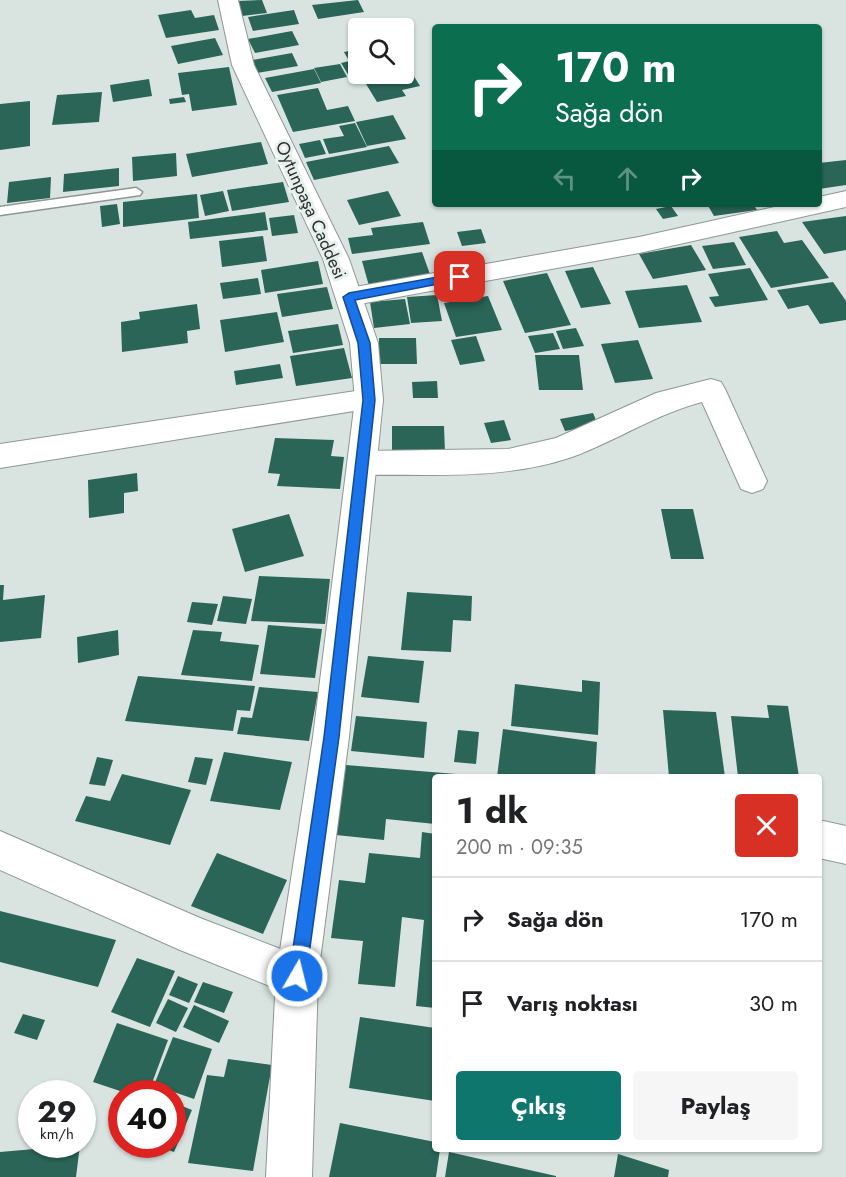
<!DOCTYPE html>
<html lang="tr">
<head>
<meta charset="utf-8">
<style>
  body { margin:0; font-family:Jost,sans-serif; background:#f6f6f6; color:#202124; height:100vh; display:flex; flex-direction:column; font-size:22px; white-space:nowrap }
  * { box-sizing:border-box; margin:0 }
  p { font-size:20px; color:#757577 }
  .icon { flex:none; width:33px; height:33px; fill:none; stroke:currentColor; stroke-width:2; stroke-linecap:round; stroke-linejoin:round }
  .map { position:relative; flex:1; overflow:hidden }
  .drawer { position:absolute; left:432px; top:774px; width:390px; height:378px; display:flex; flex-direction:column; background:#fff; border-radius:6px; box-shadow:0 2px 4px #0004 }
  .drawer>* { flex:none }
  .top-card { position:absolute; left:432px; top:24px; width:390px; height:183px; border-radius:6px; box-shadow:0 2px 4px #0004; background:#0b6e4f; color:#fff; overflow:hidden }
  .buttons { position:absolute; left:348px; top:18px; display:grid; gap:12px }
  .buttons a { display:grid; place-items:center; width:66px; height:66px; border-radius:6px; background:#fff; box-shadow:0 2px 4px #0004; font-size:30px }
  .speed { position:absolute; left:18px; top:1080px; display:flex; gap:12px; font-size:30px; font-weight:700; text-align:center }
  .speed>* { display:grid; place-content:center; width:78px; height:78px; border-radius:50%; background:#fff; box-shadow:0 2px 4px #0004; line-height:1 }
  .speed small { font-size:15px; font-weight:400 }
  .speed .limit { border:9px solid #d22; background:#fff; color:#111 }
  .pin { position:absolute; display:grid; place-items:center; width:51px; height:51px; color:#fff; margin:-26px; border-radius:12px; box-shadow:0 3px 9px #0006 }
  .me { position:absolute; width:66px; margin:-33px; rotate:8deg; stroke-linejoin:round; filter:drop-shadow(0 0 4px #0008) }
  .turn { display:flex; align-items:center; gap:21px; height:126px; padding:0 24px; font-size:27px }
  .turn .icon { width:78px; height:78px; stroke-width:2.5 }
  .turn b { display:block; font-size:42px; line-height:51px }
  .lanes { display:flex; align-items:center; height:57px; padding:0 24px; background:#0003; justify-content:center; gap:30px; direction:ltr }
  .lanes .off { opacity:.35 }
  .round { display:grid; place-items:center; flex:none; width:63px; height:63px; border-radius:6px; background:#f6f6f6 }
  .summary { display:flex; align-items:center; justify-content:space-between; height:102px; padding:0 24px }
  h1 { font-size:36px; font-weight:700; line-height:45px }
  .button { display:flex; gap:12px; margin-top:auto; padding:12px 24px }
  .button a { flex:1; height:69px; border-radius:6px; background:#0f766e; color:#fff; font-size:24px; font-weight:700; line-height:69px; text-align:center }
  .button a+a { background:#f6f6f6; color:#202124 }
  ul { padding:0; list-style:none }
  li { display:flex; align-items:center; gap:18px; height:84px; padding:0 24px; border-top:2px solid #e0e0e0 }
  li div { flex:1 }
  li b { display:block; font-size:22px }
  li em { font-style:normal }
  .map>svg:first-child { display:block }
</style>
</head>
<body>
<div class="map">
<svg width="846" height="1177" viewBox="0 0 846 1177">
  <rect width="100%" height="100%" fill="#d9e4e1"/>
  <g fill="#2a6558">
    <path d="M262 0 267 13 242 16 237 1Z"/>
    <path d="M358 0 364 12 318 19 312 5Z"/>
    <path d="M191 10 195 18 214 15 219 30 166 38 158 15Z"/>
    <path d="M294 10 299 24 253 31 248 17Z"/>
    <path d="M292 31 299 45 255 53 248 39Z"/>
    <path d="M215 38 223 55 178 64 171 46Z"/>
    <path d="M358 49V57L348 59 344 52Z"/>
    <path d="M292 53 298 66 257 73 252 60Z"/>
    <path d="M358 59V74L349 76 341 63Z"/>
    <path d="M340 64 347 77 321 82 314 68Z"/>
    <path d="M229 67 237 105 192 111 189 94 182 95 178 73Z"/>
    <path d="M314 69 321 83 272 92 265 78Z"/>
    <path d="M410 70 420 86 402 90 406 96 377 102 363 79 404 74V71Z"/>
    <path d="M149 79 152 96 113 102 110 85Z"/>
    <path d="M318 88 327 110 348 106 355 121 293 132 277 95Z"/>
    <path d="M102 92 99 122 52 125 57 95Z"/>
    <path d="M184 97 186 102 170 104 169 99Z"/>
    <path d="M30 101V146L0 150V104Z"/>
    <path d="M393 115 406 139 367 146 356 122Z"/>
    <path d="M355 123 367 147 329 154 323 139 344 136 339 126Z"/>
    <path d="M320 140 326 154 305 158 299 144Z"/>
    <path d="M261 142 268 164 192 177 186 154Z"/>
    <path d="M389 146 399 163 314 180 306 162Z"/>
    <path d="M176 153 177 176 133 181 132 157Z"/>
    <path d="M846 160V185L819 189V163Z"/>
    <path d="M119 168V186L63 192 64 174Z"/>
    <path d="M51 177 50 198 7 203 9 182Z"/>
    <path d="M283 182 289 202 232 211 227 190Z"/>
    <path d="M223 191 229 211 205 216 200 195Z"/>
    <path d="M388 191 401 216 359 225 347 200Z"/>
    <path d="M197 194 199 218 123 227V202Z"/>
    <path d="M117 204 120 224 102 227 100 206Z"/>
    <path d="M707 204H753L757 210 714 216Z"/>
    <path d="M671 206 678 216 663 219 656 209Z"/>
    <path d="M265 212 268 230 190 239 188 222Z"/>
    <path d="M294 215 298 233 272 236 269 218Z"/>
    <path d="M846 216V250L824 254 802 222Z"/>
    <path d="M423 222 430 244 352 254 348 238 373 235 371 228Z"/>
    <path d="M481 229 486 243 462 246 457 232Z"/>
    <path d="M777 231 784 243 802 240 829 278 771 288 739 237Z"/>
    <path d="M263 236 267 261 222 267 219 241Z"/>
    <path d="M734 242 746 265 713 269 702 246Z"/>
    <path d="M691 245 706 270 653 279 639 254Z"/>
    <path d="M422 252 431 277 369 286 362 261Z"/>
    <path d="M318 261 323 284 265 293 261 270Z"/>
    <path d="M593 267 611 304 581 308 565 271Z"/>
    <path d="M750 268 768 300 715 307 709 297 719 296 708 274Z"/>
    <path d="M547 273 571 325 525 333 503 281Z"/>
    <path d="M258 278 261 294 223 299 220 283Z"/>
    <path d="M833 282 846 301V320L820 324 808 305 788 309 777 290Z"/>
    <path d="M687 285 702 322 639 328 625 291Z"/>
    <path d="M327 287 333 309 282 317 277 294Z"/>
    <path d="M437 295 442 321 411 323 407 297Z"/>
    <path d="M488 296 502 330 456 337 444 303Z"/>
    <path d="M405 299 410 324 374 328 370 302Z"/>
    <path d="M197 304 200 329 187 331 188 343 122 352 121 322 140 319 139 312Z"/>
    <path d="M277 312 284 342 225 352 220 320Z"/>
    <path d="M338 324 343 345 293 353 288 331Z"/>
    <path d="M576 328 584 346 563 349 556 331Z"/>
    <path d="M553 333 560 349 535 353 528 336Z"/>
    <path d="M476 336 485 361 460 365 451 340Z"/>
    <path d="M379 338H416L417 364H379Z"/>
    <path d="M638 340 653 379 615 383 601 344Z"/>
    <path d="M344 348 352 378 296 386 290 356Z"/>
    <path d="M535 355H579L583 390H539Z"/>
    <path d="M280 364 283 378 236 385 234 371Z"/>
    <path d="M437 381 438 398H413L412 382Z"/>
    <path d="M593 413 598 425 565 431 560 419Z"/>
    <path d="M504 420 511 440 491 443 484 423Z"/>
    <path d="M392 426H444L445 453H392Z"/>
    <path d="M275 438 334 440 331 456 344 457 340 489 277 486 280 474 268 473Z"/>
    <path d="M137 473 138 491 124 493V513L89 518 88 480Z"/>
    <path d="M661 509H693L704 559H671Z"/>
    <path d="M289 514 304 556 245 572 232 529Z"/>
    <path d="M259 576 330 579 325 624 251 621Z"/>
    <path d="M0 585H4L3 600 45 595 41 638 0 642Z"/>
    <path d="M407 592 472 596 471 621 453 620 451 652 401 650Z"/>
    <path d="M223 596 252 599 246 624 217 621Z"/>
    <path d="M192 602 218 604 212 625 187 622Z"/>
    <path d="M268 625 322 629 315 678 260 674Z"/>
    <path d="M118 630 119 655 78 663 77 637Z"/>
    <path d="M193 630 222 632 220 641 259 645 252 681 181 675Z"/>
    <path d="M368 656 424 661 419 703 361 697Z"/>
    <path d="M138 676 175 679 255 686 250 711 237 710 233 731 125 721Z"/>
    <path d="M582 680 600 682 598 735 511 726 515 684 582 692Z"/>
    <path d="M259 687 318 692 309 741 237 734 241 717 252 718Z"/>
    <path d="M767 705 788 706 799 777H738L731 716 769 718Z"/>
    <path d="M663 710 716 712 725 777H669Z"/>
    <path d="M356 716 427 722 424 758 351 751Z"/>
    <path d="M503 729 597 742 595 777H497Z"/>
    <path d="M458 730 479 732 476 764 454 762Z"/>
    <path d="M224 752 292 762 280 810 210 801Z"/>
    <path d="M97 757 113 760 105 786 89 784Z"/>
    <path d="M195 757 213 759 206 785 188 782Z"/>
    <path d="M346 765 468 775V777H435V824L386 819 384 840 336 835Z"/>
    <path d="M122 774 191 790 170 845 75 821 86 796 110 801Z"/>
    <path d="M422 832 435 834V1008L416 1006 424 920 402 917 395 987 358 984 363 941 331 938 339 880 365 883 369 853 420 858Z"/>
    <path d="M217 853 287 880 263 934 191 906Z"/>
    <path d="M0 911 116 940 98 987 0 962Z"/>
    <path d="M137 958 175 971 150 1027 111 1012Z"/>
    <path d="M178 976 198 984 189 1003 169 995Z"/>
    <path d="M203 982 233 992 224 1013 194 1002Z"/>
    <path d="M168 999 188 1008 176 1032 156 1023Z"/>
    <path d="M194 1005 229 1021 219 1043 183 1027Z"/>
    <path d="M23 1014 45 1020 37 1040 14 1033Z"/>
    <path d="M360 1017 435 1028V1101L349 1088Z"/>
    <path d="M117 1023 168 1040 148 1094H129L93 1082Z"/>
    <path d="M173 1037 212 1049 194 1099 154 1085Z"/>
    <path d="M228 1059 272 1065 253 1171 188 1163 207 1075 224 1077Z"/>
    <path d="M172 1102 192 1110 174 1152 155 1145 172 1144Z"/>
    <path d="M340 1123 435 1142V1149H440L436 1177H329Z"/>
    <path d="M80 1145 76 1177H0V1152Z"/>
    <path d="M449 1152 556 1176V1177H445Z"/>
    <path d="M618 1154 669 1170 668 1177H614Z"/>
  </g>
  <g fill="none" stroke-linecap="round" stroke-linejoin="round">
    <defs>
      <path id="service" d="M136 188 142 192 140 195 0 215V207Z"/>
      <g id="minor">
        <path d="M846 191V207L639 253 349 306 340 303 336 297 340 291 349 288 639 237 788 204H819V197Z"/>
        <path d="M711 379 721 382 725 389 767 481 763 489 752 493 741 489 702 402C656 414 616 441 572 457 505 480 432 474 363 475L352 471 348 463 352 455 363 451 508 449 556 438 656 393Z"/>
        <path d="M369 389 379 393 383 400 379 407 0 468V444Z"/>
        <path d="M819 820 846 826V864L819 858Z"/>
        <path d="M0 831 200 918 312 961 318 976 312 991 297 997 180 950 0 870Z"/>
      </g>
      <path id="tertiary" d="M218 0H238L254 65 349 259 378 343 383 400 349 737 318 976 312 1177H266L276 976 313 737 355 400 350 343 323 259 232 65Z"/>
    </defs>
    <use href="#service" stroke="#8d9794" stroke-width="3"/>
    <use href="#minor" stroke="#8d9794" stroke-width="2"/>
    <use href="#tertiary" stroke="#8d9794" stroke-width="2"/>
    <use href="#service" fill="#fff" fill-rule="evenodd"/>
    <use href="#minor" fill="#fff" fill-rule="evenodd"/>
    <use href="#tertiary" fill="#fff" fill-rule="evenodd"/>
  </g>
  <path fill="#1a73e8" stroke="#114b97" stroke-width="1.5" d="M460 273 466 277 464 279 355 300 370 343 375 400 339 737 306 976 304 982 297 985 291 982 289 976 324 737 363 400 358 343 343 297 349 293Z"/>
  <g text-anchor="middle" stroke-width="6" stroke-linejoin="round" paint-order="stroke">
    <g font-size="18" fill="#2e3231" stroke="#e6f1ee">
      <text transform="translate(311 210) rotate(66)" y="6">Oytunpaşa Caddesi</text>
    </g>
  </g>
</svg>
<div class="buttons">
<a><svg class="icon" aria-label="search" viewBox="0 0 24 24"><circle cx="10" cy="10" r="6"/><path d="M15 15l6 6"/></svg></a>
</div>
<div class="speed"><div>29<small>km/h</small></div><div class="limit">40</div></div>
<div class="pin" style="left:460px;top:277px;background:#d93025"><svg class="icon" aria-label="arrive" viewBox="0 0 24 24"><path d="M6 21V4h12l-3 4 3 4H6"/></svg></div>
<svg class="me" style="left:297px;top:976px" viewBox="-20 -20 40 40"><circle r="17" fill="#1a73e8" stroke="#fff" stroke-width="3"/><path d="M0-11L8 9 0 5-8 9z" fill="#fff"/></svg>
<div class="top-card">
<div class="turn"><svg class="icon" aria-label="right" viewBox="0 0 24 24"><path d="M7 20v-9h11M14 6l5 5-5 5"/></svg><div><b>170 m</b>Sağa dön</div></div>
<div class="lanes"><svg class="icon off" aria-label="left" viewBox="0 0 24 24"><path d="M17 20v-9H6M10 6l-5 5 5 5"/></svg><svg class="icon off" aria-label="ahead" viewBox="0 0 24 24"><path d="M12 20V5M6 11l6-6 6 6"/></svg><svg class="icon" aria-label="right" viewBox="0 0 24 24"><path d="M7 20v-9h11M14 6l5 5-5 5"/></svg></div>
</div>
<section class="drawer">
<div class="summary"><div><h1>1 dk</h1><p>200 m · 09:35</p></div><a class="round" style="background:#d93025;color:#fff"><svg class="icon" aria-label="close" viewBox="0 0 24 24"><path d="M6 6l12 12M18 6L6 18"/></svg></a></div>
<ul>
<li><svg class="icon" aria-label="right" viewBox="0 0 24 24"><path d="M7 20v-9h11M14 6l5 5-5 5"/></svg><div><b>Sağa dön</b></div><em>170 m</em></li>
<li><svg class="icon" aria-label="arrive" viewBox="0 0 24 24"><path d="M6 21V4h12l-3 4 3 4H6"/></svg><div><b>Varış noktası</b></div><em>30 m</em></li>
</ul>
<div class="button"><a>Çıkış</a><a>Paylaş</a></div>
</section>
</div>
</body>
</html>
